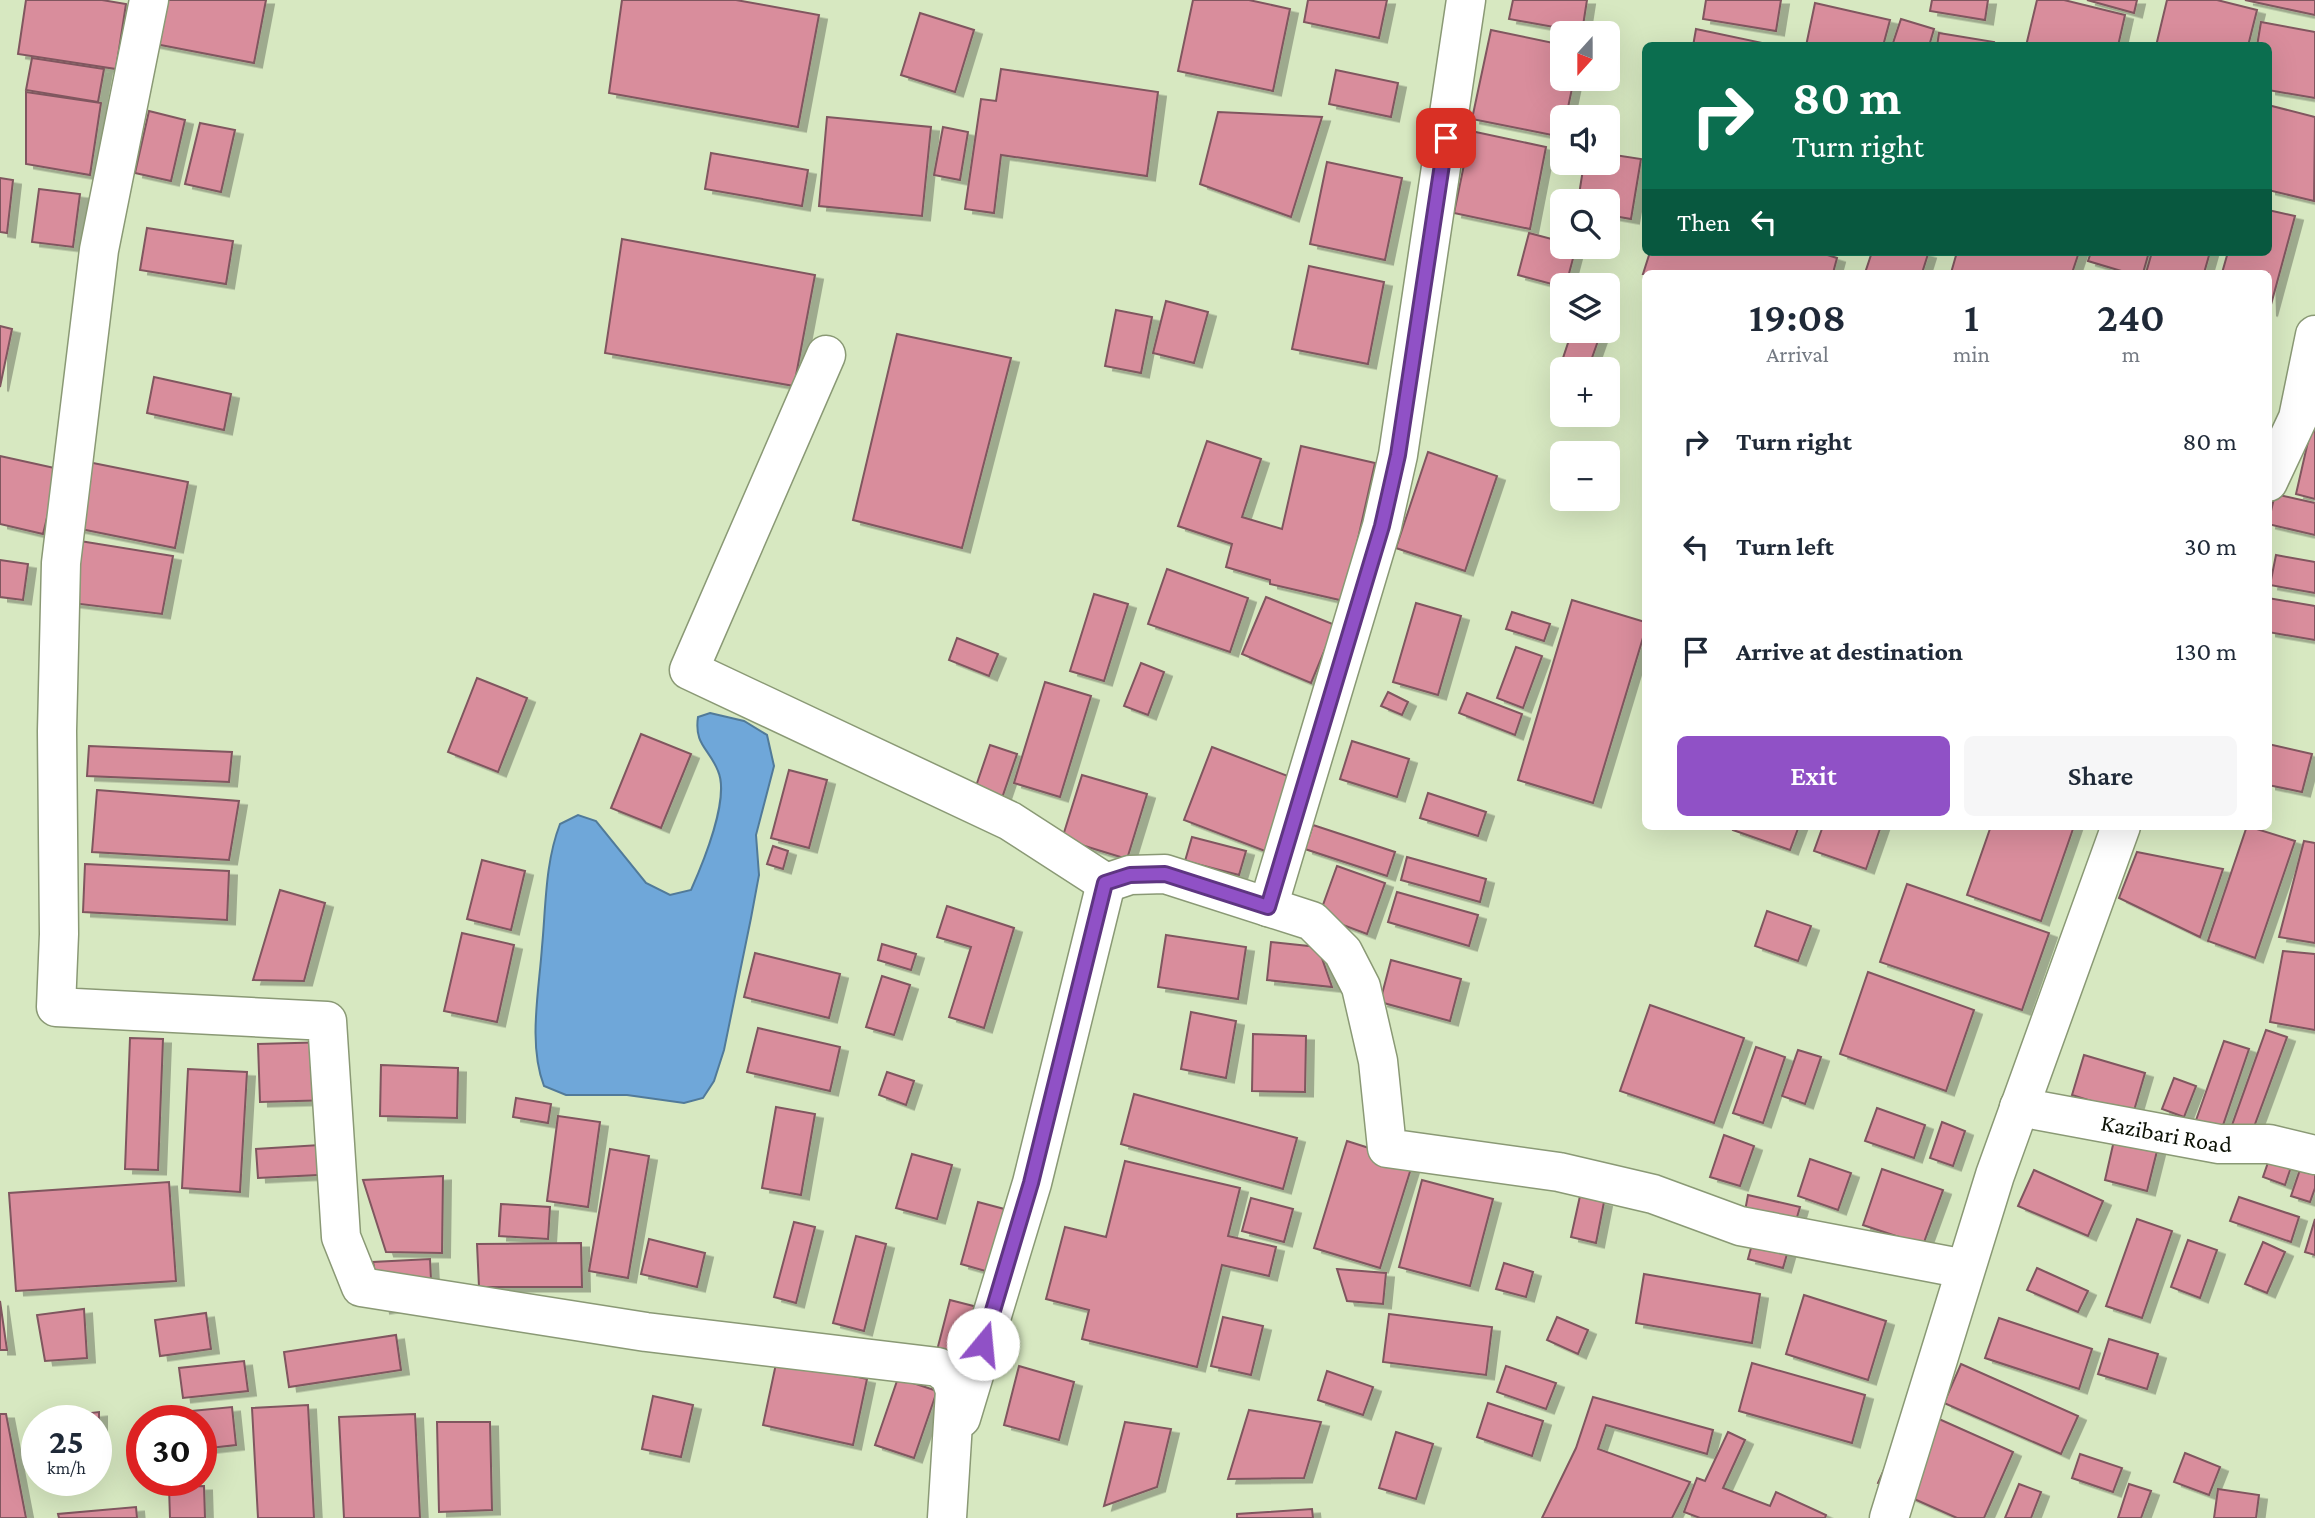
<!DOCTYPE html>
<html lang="en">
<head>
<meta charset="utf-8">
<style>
  body { margin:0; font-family:"Crimson Pro",serif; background:#f6f6f7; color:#1f2937; height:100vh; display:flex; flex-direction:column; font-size:26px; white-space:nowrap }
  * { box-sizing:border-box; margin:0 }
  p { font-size:23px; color:#747a83 }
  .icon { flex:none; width:38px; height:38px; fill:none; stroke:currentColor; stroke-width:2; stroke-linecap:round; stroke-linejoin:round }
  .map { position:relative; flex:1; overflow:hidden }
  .details { position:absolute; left:1642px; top:270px; width:630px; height:560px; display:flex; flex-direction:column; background:#fff; border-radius:10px; box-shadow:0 7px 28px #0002 }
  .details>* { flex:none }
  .banner { position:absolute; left:1642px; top:42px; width:630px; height:214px; border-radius:10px; box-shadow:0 7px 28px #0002; background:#0b6e4f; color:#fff; overflow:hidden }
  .needle { width:46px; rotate:201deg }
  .tools { position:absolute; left:1550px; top:21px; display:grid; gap:14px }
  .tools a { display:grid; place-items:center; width:70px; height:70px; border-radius:10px; background:#fff; box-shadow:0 7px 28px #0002; font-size:35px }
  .speed { position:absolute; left:21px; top:1405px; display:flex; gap:14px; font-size:35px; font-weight:700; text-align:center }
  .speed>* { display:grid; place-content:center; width:91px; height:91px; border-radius:50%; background:#fff; box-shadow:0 7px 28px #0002; line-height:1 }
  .speed small { font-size:18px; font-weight:400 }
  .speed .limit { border:10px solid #d22; background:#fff; color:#111 }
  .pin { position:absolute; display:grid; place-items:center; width:60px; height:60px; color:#fff; margin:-30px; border-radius:14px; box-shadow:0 4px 10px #0006 }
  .me { position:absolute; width:77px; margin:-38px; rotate:17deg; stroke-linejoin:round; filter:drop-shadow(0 0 5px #0008) }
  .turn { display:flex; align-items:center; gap:24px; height:147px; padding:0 35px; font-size:32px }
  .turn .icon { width:91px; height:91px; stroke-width:2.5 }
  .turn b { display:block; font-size:49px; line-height:60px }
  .then { display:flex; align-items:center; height:66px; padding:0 35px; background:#0003; gap:14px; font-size:26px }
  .eta { display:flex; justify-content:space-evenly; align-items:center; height:119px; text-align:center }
  .eta b { font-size:42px; font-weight:600; line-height:49px }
  .button { display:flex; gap:14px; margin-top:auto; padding:14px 35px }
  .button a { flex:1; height:80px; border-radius:10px; background:#9051c6; color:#fff; font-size:28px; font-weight:600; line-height:80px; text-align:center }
  .button a+a { background:#f6f6f7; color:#1f2937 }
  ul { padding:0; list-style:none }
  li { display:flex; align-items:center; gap:21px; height:105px; padding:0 35px }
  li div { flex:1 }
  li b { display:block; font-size:26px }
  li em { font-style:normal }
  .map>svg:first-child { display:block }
</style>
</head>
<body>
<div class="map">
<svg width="2315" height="1518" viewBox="0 0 2315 1518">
  <defs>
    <filter id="shadow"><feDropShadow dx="8" dy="4.5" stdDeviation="0" flood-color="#0004"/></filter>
  </defs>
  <rect width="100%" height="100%" fill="#d7e8c1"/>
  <path fill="#6fa7d9" stroke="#517a99" stroke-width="2" d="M710 713 744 721 767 735 774 766 756 835 759 875 751 918 724 1050 714 1081 703 1098 684 1103 627 1095H566L544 1086C528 1044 539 991 542 947 546 905 545 863 560 824L578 815 596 821 646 883 670 895 691 890C703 863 730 798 718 771 709 748 694 745 698 717Z"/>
  <g fill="#d98d9c" stroke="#80575f" stroke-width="2" filter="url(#shadow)">
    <path d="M26 0H102L126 4 116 69 18 54Z"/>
    <path d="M153 0H266L254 63 145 42Z"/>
    <path d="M622 0H736L819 15 798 127 609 93Z"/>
    <path d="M1193 0H1249L1290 9 1273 91 1178 71Z"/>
    <path d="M1308 0H1387L1379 38 1304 22Z"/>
    <path d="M1513 0H1587L1582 32 1509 19Z"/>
    <path d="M1706 0H1781L1776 31 1703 19Z"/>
    <path d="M1932 0H1988L1985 20 1930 11Z"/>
    <path d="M2037 0H2064L2125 15 2118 46H2026Z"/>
    <path d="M2087 0H2137L2134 13Z"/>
    <path d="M2167 0H2217L2257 10 2248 46H2156Z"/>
    <path d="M2245 0H2315V15Z"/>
    <path d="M1815 3 1890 20 1883 46H1806Z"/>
    <path d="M920 13 974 30 955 92 901 75Z"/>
    <path d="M1901 19 1934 29 1929 46H1892Z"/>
    <path d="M2261 22 2315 32V98L2268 90V46H2257Z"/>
    <path d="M1696 29 1772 45 1771 46H1693Z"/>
    <path d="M1491 30 1563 45V79H1574L1566 117H1563L1562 137 1472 119Z"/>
    <path d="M1939 33 1994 42 1993 46H1937Z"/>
    <path d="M32 58 104 69 98 102 26 90Z"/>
    <path d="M1001 69 1158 92 1147 176 1001 155 994 213 965 209 981 99 996 101Z"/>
    <path d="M1336 70 1398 83 1391 117 1329 104Z"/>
    <path d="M26 92 101 103 90 175 26 164Z"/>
    <path d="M2268 105 2315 117 2314 201 2268 190Z"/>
    <path d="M149 111 185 120 171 181 135 173Z"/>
    <path d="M1218 112 1322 117 1291 217 1200 184Z"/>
    <path d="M827 117 931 127 922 216 819 206Z"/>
    <path d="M200 123 235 130 221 192 185 184Z"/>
    <path d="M943 127 968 132 960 180 934 175Z"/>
    <path d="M1471 131 1546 147 1530 229 1454 213Z"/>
    <path d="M711 153 808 170 802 206 705 189Z"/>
    <path d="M1608 154 1641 159 1631 219 1608 215V201H1578L1584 163H1608Z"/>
    <path d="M1327 162 1402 178 1385 260 1310 244Z"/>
    <path d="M0 178 13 180 7 233 0 232Z"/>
    <path d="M39 189 80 194 73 247 32 242Z"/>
    <path d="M2268 210 2295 216 2269 312 2268 273H2222L2228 252H2268Z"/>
    <path d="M147 228 233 241 226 284 140 270Z"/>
    <path d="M1529 233 1563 242V247H1576L1566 285 1563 287 1518 275Z"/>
    <path d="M622 239 815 275 794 386 605 353Z"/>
    <path d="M1650 252H1818L1837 258 1833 273 1645 274H1643Z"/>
    <path d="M1872 252H1921L1928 254 1922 273H1865Z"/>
    <path d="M1957 252H2079L2072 273H1951Z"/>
    <path d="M2091 252H2149L2143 273H2128L2088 261Z"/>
    <path d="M2152 252H2210L2204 273H2146Z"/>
    <path d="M1309 266 1384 282 1368 364 1292 349Z"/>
    <path d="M1166 301 1208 312 1194 363 1153 353Z"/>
    <path d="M1116 310 1152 317 1141 373 1105 366Z"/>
    <path d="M0 326 12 329 0 387Z"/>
    <path d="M1572 331 1599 338 1588 369 1559 370Z"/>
    <path d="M897 334 1011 358 962 548 853 520Z"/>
    <path d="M154 377 231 394 224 430 147 413Z"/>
    <path d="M2315 411V499L2296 494Z"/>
    <path d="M1207 441 1261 459 1242 517 1282 529 1301 446 1375 463 1344 601 1270 584V580L1226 567 1232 544 1178 526Z"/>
    <path d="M1428 452 1497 476 1465 571 1396 548Z"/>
    <path d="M0 456 59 469 43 534 0 524Z"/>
    <path d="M68 458 188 482 175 548 56 524Z"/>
    <path d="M2275 494 2315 503V535L2268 524Z"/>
    <path d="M80 541 173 556 162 614 72 603Z"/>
    <path d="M2276 555 2315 562V593L2270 585Z"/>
    <path d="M0 560 28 564 23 600 0 597Z"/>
    <path d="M1167 569 1248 598 1230 652 1148 624Z"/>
    <path d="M1094 594 1128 604 1104 681 1070 671Z"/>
    <path d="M1266 597 1335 625 1311 683 1242 654Z"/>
    <path d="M2268 598 2315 606V640L2268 632Z"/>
    <path d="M1572 600 1645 622V631L1593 803 1518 780Z"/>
    <path d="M1416 603 1461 616 1438 695 1393 682Z"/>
    <path d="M1512 612 1550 624 1544 641 1506 629Z"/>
    <path d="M957 638 998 654 989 676 949 660Z"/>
    <path d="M1516 647 1542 656 1523 708 1497 698Z"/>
    <path d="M1141 663 1164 672 1148 715 1124 706Z"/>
    <path d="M477 678 527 698 498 772 448 752Z"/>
    <path d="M1045 682 1091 696 1060 797 1014 783Z"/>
    <path d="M1388 692 1408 702 1402 715 1381 706Z"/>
    <path d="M1467 693 1522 714 1515 735 1459 713Z"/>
    <path d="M641 734 691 754 661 828 611 808Z"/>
    <path d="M1352 741 1409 759 1397 797 1340 779Z"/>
    <path d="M2268 744 2312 754 2302 792 2268 785Z"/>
    <path d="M990 745 1017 754 1002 798 975 789Z"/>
    <path d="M89 746 232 752 229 782 87 776Z"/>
    <path d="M1212 747 1293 778 1265 851 1184 820Z"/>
    <path d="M789 770 827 780 809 848 771 838Z"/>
    <path d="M1082 775 1147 794 1127 859 1062 839Z"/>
    <path d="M97 790 239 801 229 860 92 852Z"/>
    <path d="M1428 793 1486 812 1478 836 1420 818Z"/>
    <path d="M1313 825 1395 852 1387 876 1305 849Z"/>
    <path d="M1734 826H1799L1790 850 1733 830Z"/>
    <path d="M1823 826H1881L1866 869 1814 851Z"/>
    <path d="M1991 826H2074L2041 921 1967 895Z"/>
    <path d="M2247 826 2295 841 2255 958 2208 941Z"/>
    <path d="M1192 837 1246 851 1239 875 1185 861Z"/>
    <path d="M2304 841 2315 843V943L2279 937Z"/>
    <path d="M773 846 788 851 783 869 767 864Z"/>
    <path d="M2137 852 2223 869 2200 937 2119 898Z"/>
    <path d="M1407 857 1486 879 1480 902 1401 880Z"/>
    <path d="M482 860 525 871 511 930 467 919Z"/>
    <path d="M85 864 229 871 227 920 83 912Z"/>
    <path d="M1337 866 1385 883 1367 934 1319 916Z"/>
    <path d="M1907 884 2049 933 2022 1010 1880 962Z"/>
    <path d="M280 890 325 903 304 981 253 980Z"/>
    <path d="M1397 892 1478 915 1469 946 1388 922Z"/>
    <path d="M947 906 1014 928 984 1028 949 1017 971 947 937 937Z"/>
    <path d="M1767 911 1811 926 1798 961 1755 946Z"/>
    <path d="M462 933 514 945 497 1022 444 1011Z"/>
    <path d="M1166 935 1246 947 1238 999 1158 987Z"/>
    <path d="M1271 942 1318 947 1332 987 1267 980Z"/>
    <path d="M882 944 916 954 911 970 878 960Z"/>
    <path d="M2283 951 2315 954V1030L2270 1022Z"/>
    <path d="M755 953 840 974 829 1018 744 997Z"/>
    <path d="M1391 960 1461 979 1450 1021 1380 1002Z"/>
    <path d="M1868 972 1974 1010 1946 1091 1840 1054Z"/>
    <path d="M882 976 910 985 894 1035 866 1027Z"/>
    <path d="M1650 1005 1744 1038 1714 1123 1620 1091Z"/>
    <path d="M1191 1012 1236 1021 1226 1078 1181 1069Z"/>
    <path d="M758 1028 840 1047 830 1091 747 1072Z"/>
    <path d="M2266 1030 2287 1037 2251 1135 2231 1128Z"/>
    <path d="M1253 1034 1306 1036 1305 1092 1252 1091Z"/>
    <path d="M130 1038 163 1039 158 1170 125 1169Z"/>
    <path d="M2224 1041 2249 1049 2221 1131 2195 1123Z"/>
    <path d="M331 1042 333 1100 260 1102 258 1044Z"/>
    <path d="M1756 1047 1785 1057 1763 1123 1733 1113Z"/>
    <path d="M1798 1050 1821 1057 1805 1104 1782 1096Z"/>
    <path d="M2084 1055 2145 1073 2133 1114 2072 1095Z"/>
    <path d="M381 1065 458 1068 457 1118 380 1116Z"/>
    <path d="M188 1069 247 1072 240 1192 182 1188Z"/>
    <path d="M887 1072 914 1081 906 1105 879 1095Z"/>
    <path d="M2174 1078 2196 1086 2184 1117 2162 1109Z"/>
    <path d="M1134 1094 1297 1138 1283 1189 1121 1144Z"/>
    <path d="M516 1098 551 1104 548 1123 513 1117Z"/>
    <path d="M776 1107 815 1114 801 1195 762 1188Z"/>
    <path d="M1877 1108 1925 1125 1914 1158 1865 1141Z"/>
    <path d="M558 1116 600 1122 588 1207 547 1201Z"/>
    <path d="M1942 1122 1965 1131 1953 1166 1930 1158Z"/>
    <path d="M1724 1135 1754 1146 1740 1186 1710 1177Z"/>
    <path d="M2115 1136 2158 1147 2147 1191 2105 1180Z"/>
    <path d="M1347 1141 1413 1162 1380 1268 1314 1248Z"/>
    <path d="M336 1144 338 1174 258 1178 256 1149Z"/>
    <path d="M610 1149 649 1156 628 1278 589 1271Z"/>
    <path d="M2272 1151 2294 1158 2285 1185 2263 1177Z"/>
    <path d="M912 1154 952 1165 937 1219 896 1208Z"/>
    <path d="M2305 1155 2315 1159V1188L2310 1202 2291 1196Z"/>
    <path d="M1810 1159 1851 1173 1838 1210 1798 1196Z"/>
    <path d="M1125 1161 1240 1188 1228 1236 1276 1247 1269 1276 1222 1265 1197 1367 1082 1339 1089 1310 1046 1299 1065 1227 1106 1237Z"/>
    <path d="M1882 1169 1943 1190 1923 1245 1863 1225Z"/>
    <path d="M2034 1170 2103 1201 2088 1236 2018 1206Z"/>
    <path d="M443 1176 442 1253 386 1252 363 1180Z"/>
    <path d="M1422 1180 1493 1199 1470 1286 1399 1267Z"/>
    <path d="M169 1182 176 1281 16 1291 9 1193Z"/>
    <path d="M1748 1195 1800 1207 1795 1224 1745 1211Z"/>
    <path d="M1580 1196 1604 1202 1596 1243 1571 1237Z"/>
    <path d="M2239 1197 2299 1217 2291 1242 2230 1221Z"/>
    <path d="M1251 1198 1293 1209 1284 1242 1242 1231Z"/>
    <path d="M978 1202 1027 1215 1010 1278 961 1264Z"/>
    <path d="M501 1204 550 1207 548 1239 499 1236Z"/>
    <path d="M2137 1219 2172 1231 2142 1318 2106 1306Z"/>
    <path d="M2315 1219V1255L2305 1252Z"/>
    <path d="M794 1222 815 1227 796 1303 774 1297Z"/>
    <path d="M856 1236 886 1244 864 1331 833 1323Z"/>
    <path d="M1754 1237 1789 1247 1783 1268 1748 1259Z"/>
    <path d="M649 1239 705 1253 697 1287 641 1274Z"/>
    <path d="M2188 1240 2217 1250 2200 1298 2171 1287Z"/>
    <path d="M2263 1242 2285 1252 2267 1293 2245 1284Z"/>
    <path d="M581 1243 582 1287H479L477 1244Z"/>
    <path d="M430 1259 432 1301 382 1309 373 1262Z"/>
    <path d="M1504 1263 1533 1272 1526 1297 1496 1289Z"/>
    <path d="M2037 1268 2088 1291 2078 1312 2027 1290Z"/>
    <path d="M1337 1269 1386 1273 1383 1304 1347 1301Z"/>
    <path d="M1644 1274 1760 1294 1752 1343 1636 1323Z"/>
    <path d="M1804 1295 1886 1321 1868 1380 1786 1354Z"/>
    <path d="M950 1300 997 1312 981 1374 934 1362Z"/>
    <path d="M0 1301 7 1350H0Z"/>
    <path d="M84 1309 87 1358 45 1361 37 1315Z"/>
    <path d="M206 1313 211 1349 160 1356 155 1320Z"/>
    <path d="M1389 1314 1492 1327 1486 1375 1383 1362Z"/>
    <path d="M1223 1317 1263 1326 1251 1375 1211 1366Z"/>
    <path d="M1557 1317 1588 1330 1578 1354 1547 1340Z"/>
    <path d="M1999 1318 2092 1349 2079 1389 1985 1358Z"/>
    <path d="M396 1335 401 1370 289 1387 284 1352Z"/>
    <path d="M2109 1339 2158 1354 2147 1389 2098 1374Z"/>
    <path d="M777 1359 867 1379 853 1445 763 1425Z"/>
    <path d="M244 1361 248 1391 183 1398 179 1368Z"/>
    <path d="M1752 1363 1865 1395 1852 1443 1739 1411Z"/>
    <path d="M1961 1364 2078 1416 2061 1454 1944 1403Z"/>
    <path d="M1019 1366 1074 1382 1059 1440 1004 1425Z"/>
    <path d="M1506 1366 1556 1383 1546 1409 1497 1392Z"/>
    <path d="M1327 1371 1373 1387 1363 1415 1318 1400Z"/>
    <path d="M898 1378 937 1391 914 1458 875 1445Z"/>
    <path d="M653 1396 693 1405 681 1457 642 1449Z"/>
    <path d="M1593 1397 1713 1430 1707 1454 1606 1425 1598 1449 1690 1482 1672 1518H1542L1576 1448Z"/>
    <path d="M1488 1403 1543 1421 1532 1456 1477 1437Z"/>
    <path d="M308 1405 314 1518H258L252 1408Z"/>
    <path d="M232 1407 236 1445 201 1449V1421H161V1414Z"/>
    <path d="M1912 1407 2013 1452 1984 1518H1957L1878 1483Z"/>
    <path d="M1249 1410 1321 1422 1304 1478 1228 1479Z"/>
    <path d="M99 1412V1450L96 1451V1421H55L54 1417Z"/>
    <path d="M0 1414H6L26 1518H0Z"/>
    <path d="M415 1414 420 1518H344L339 1417Z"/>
    <path d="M437 1422H490L492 1510 439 1512Z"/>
    <path d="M1125 1422 1171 1429 1157 1487 1104 1506Z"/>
    <path d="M1396 1432 1433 1444 1416 1499 1379 1488Z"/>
    <path d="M1728 1432 1745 1440 1723 1488 1770 1506 1776 1492 1826 1515 1825 1518H1700L1684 1512 1697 1478 1705 1481Z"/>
    <path d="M2185 1453 2220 1467 2209 1495 2174 1482Z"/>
    <path d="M2080 1454 2122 1468 2113 1492 2072 1478Z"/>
    <path d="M2019 1484 2041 1492 2031 1518H2005Z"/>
    <path d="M2129 1484 2151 1491 2141 1518H2118Z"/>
    <path d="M204 1486 205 1518H170L169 1487Z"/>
    <path d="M2218 1489 2259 1495 2256 1518H2214Z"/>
    <path d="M136 1507 137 1518H59L58 1514Z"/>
    <path d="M1312 1509 1313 1518H1237V1514Z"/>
  </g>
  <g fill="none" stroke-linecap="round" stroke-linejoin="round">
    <defs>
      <g id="street">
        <path d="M149 0 99 250 61 563 57 731 59 934 56 1007 327 1021 341 1237 361 1287 646 1332 938 1367 950 1376 955 1391 947 1518"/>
        <path d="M826 355 689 670 1010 821 1106 883"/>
        <path d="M2268 482 2298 418 2315 335"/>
        <path d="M1106 883 1130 875 1165 874 1312 921 1343 952 1361 987 1378 1061 1387 1148 1559 1172 1653 1194 1740 1226 1965 1269"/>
        <path d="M1268 907 1382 526 1398 455 1466 0"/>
        <path id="s1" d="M2019 1107 2219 1144H2269L2315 1155"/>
        <path d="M961 1418 1032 1183 1106 883"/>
        <path d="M1889 1518 1995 1175 2121 826"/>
      </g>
    </defs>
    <use href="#street" stroke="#8a9975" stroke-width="41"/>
    <use href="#street" stroke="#fff" stroke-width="38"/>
  </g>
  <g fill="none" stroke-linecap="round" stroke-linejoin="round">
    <defs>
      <path id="route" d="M983 1344 1031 1183 1105 883 1130 875 1165 874 1268 907 1382 526 1398 455 1446 138"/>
    </defs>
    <use href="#route" stroke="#5e3581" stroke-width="18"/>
    <use href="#route" stroke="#9051c6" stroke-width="12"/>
  </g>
  <g text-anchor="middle" stroke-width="5" stroke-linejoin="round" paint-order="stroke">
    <g font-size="24" fill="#0c1105" stroke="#d7e8c1">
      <text dy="8" stroke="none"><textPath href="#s1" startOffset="150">Kazibari Road</textPath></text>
    </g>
  </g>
</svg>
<div class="tools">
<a><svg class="needle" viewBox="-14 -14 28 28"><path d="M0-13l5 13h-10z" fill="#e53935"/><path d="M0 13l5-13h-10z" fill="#747a83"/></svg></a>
<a><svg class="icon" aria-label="sound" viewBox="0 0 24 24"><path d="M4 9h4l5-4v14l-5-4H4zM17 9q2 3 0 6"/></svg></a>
<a><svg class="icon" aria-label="search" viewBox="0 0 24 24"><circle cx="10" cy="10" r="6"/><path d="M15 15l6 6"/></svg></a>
<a><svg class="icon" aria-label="layers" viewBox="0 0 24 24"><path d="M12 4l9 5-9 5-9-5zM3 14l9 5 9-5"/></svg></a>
<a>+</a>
<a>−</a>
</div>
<div class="speed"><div>25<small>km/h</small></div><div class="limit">30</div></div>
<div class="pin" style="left:1446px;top:138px;background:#d93025"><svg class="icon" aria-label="arrive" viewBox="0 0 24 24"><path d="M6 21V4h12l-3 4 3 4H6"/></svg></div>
<svg class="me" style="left:983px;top:1344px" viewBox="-20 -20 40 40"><circle r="19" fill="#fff"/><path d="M0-13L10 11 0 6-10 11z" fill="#9051c6"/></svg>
<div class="banner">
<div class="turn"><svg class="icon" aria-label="right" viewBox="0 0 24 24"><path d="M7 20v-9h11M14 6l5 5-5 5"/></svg><div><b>80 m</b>Turn right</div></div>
<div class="then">Then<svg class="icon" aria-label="left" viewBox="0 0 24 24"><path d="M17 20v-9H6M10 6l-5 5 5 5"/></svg></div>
</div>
<section class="details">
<div class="eta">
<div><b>19:08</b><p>Arrival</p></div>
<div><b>1</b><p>min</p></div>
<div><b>240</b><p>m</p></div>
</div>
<ul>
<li><svg class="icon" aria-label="right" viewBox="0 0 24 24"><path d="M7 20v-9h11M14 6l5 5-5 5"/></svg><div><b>Turn right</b></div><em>80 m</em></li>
<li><svg class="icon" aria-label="left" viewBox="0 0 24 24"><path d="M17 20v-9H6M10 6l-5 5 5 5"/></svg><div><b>Turn left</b></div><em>30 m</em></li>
<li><svg class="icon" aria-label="arrive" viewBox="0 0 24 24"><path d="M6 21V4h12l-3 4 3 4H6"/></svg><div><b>Arrive at destination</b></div><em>130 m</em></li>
</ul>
<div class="button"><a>Exit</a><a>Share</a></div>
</section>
</div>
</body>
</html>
